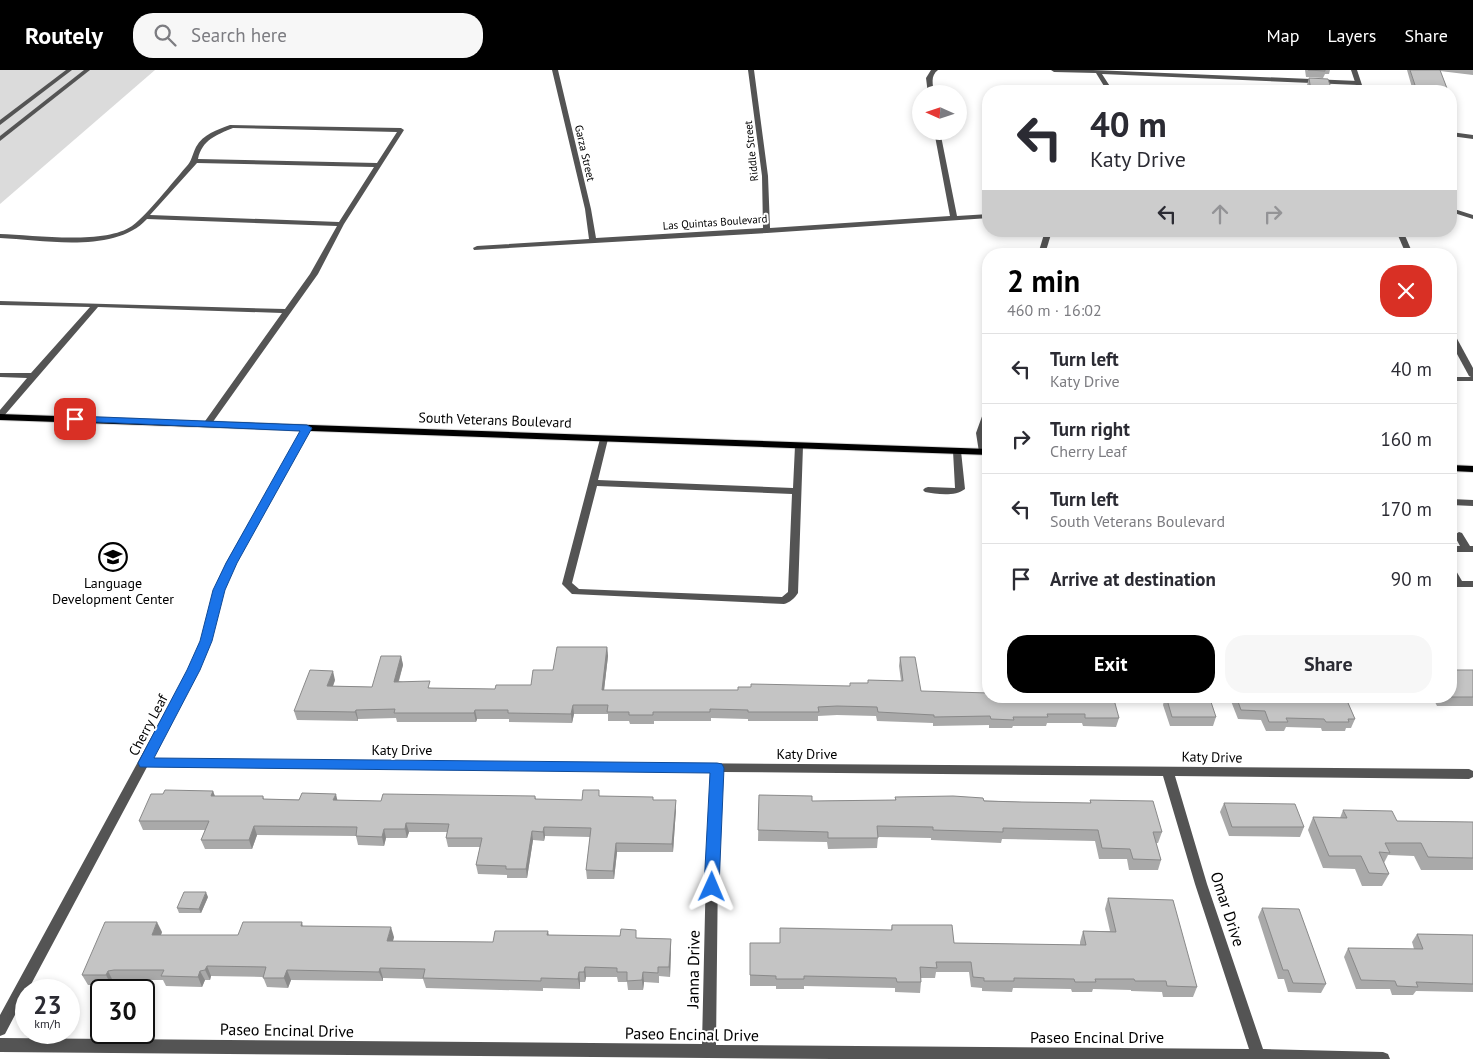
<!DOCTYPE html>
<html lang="en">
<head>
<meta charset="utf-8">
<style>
  body { margin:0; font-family:"PT Sans",sans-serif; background:#f7f7f7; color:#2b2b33; height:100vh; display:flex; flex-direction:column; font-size:19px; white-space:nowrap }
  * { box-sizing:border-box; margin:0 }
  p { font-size:16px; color:#7c7c81 }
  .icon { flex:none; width:28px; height:28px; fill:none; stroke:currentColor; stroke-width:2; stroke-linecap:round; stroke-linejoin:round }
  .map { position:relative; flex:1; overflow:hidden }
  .drawer { position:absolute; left:982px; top:178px; width:475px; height:455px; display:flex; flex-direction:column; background:#fff; border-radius:20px; box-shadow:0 2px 8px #0003 }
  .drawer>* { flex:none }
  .banner { position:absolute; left:982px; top:15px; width:475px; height:152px; border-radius:20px; box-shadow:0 2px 8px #0003; background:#fff; color:#2b2b33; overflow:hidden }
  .needle { width:32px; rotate:273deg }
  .buttons { position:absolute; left:912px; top:15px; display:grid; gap:10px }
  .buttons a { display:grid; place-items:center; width:55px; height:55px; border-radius:50%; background:#fff; box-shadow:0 2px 8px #0003; font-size:25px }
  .speed { position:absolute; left:15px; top:909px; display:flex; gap:10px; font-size:25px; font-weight:700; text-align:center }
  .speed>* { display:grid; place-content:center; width:65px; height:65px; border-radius:50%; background:#fff; box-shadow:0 2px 8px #0003; line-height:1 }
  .speed small { font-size:12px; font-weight:400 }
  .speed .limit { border:2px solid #111; border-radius:8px; background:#fff; color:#111 }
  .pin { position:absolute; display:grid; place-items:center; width:42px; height:42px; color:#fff; margin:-21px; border-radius:10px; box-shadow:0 2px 8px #0006 }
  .me { position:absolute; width:55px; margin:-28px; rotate:1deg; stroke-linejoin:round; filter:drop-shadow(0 0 4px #0008) }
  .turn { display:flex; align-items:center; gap:18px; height:105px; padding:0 25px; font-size:22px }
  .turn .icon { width:65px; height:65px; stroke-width:2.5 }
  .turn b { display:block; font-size:35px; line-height:42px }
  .lanes { display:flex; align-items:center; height:48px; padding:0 25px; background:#0003; justify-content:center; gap:25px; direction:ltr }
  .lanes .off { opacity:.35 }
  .round { display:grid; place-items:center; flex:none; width:52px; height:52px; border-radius:20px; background:#f7f7f7 }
  .headline { display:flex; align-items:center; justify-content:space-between; height:85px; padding:0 25px }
  h1 { font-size:30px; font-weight:700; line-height:38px; color:#000 }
  .primary-button { display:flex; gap:10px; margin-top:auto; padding:10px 25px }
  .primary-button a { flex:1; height:58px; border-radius:20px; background:#000; color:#fff; font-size:20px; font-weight:700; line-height:58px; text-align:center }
  .primary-button a+a { background:#f7f7f7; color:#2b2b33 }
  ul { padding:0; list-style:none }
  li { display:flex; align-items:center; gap:15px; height:70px; padding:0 25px; border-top:1px solid #e1e1e2 }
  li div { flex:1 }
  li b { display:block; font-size:19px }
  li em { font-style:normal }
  header { display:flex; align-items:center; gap:30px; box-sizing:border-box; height:70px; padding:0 25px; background:#000; color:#fff }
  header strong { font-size:24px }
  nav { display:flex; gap:28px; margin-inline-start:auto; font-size:18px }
  .search { width:350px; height:45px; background:#f7f7f7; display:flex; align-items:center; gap:12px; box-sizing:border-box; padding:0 18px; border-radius:20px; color:#7c7c81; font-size:19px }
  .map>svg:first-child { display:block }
</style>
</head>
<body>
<header>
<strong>Routely</strong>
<div class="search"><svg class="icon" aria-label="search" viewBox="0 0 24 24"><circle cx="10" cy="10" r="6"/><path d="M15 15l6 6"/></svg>Search here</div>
<nav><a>Map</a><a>Layers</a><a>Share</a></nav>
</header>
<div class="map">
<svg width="1473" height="989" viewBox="0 0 1473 989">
  <rect width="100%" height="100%" fill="#fff"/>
  <path fill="#dbdbdb" d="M0 0H155L0 134Z"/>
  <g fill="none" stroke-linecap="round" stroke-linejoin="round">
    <defs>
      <g id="primary">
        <path d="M0 344 989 379V385L0 350Z"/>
        <path d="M1451 395 1473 396V402L1451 401Z"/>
      </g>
    </defs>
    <use href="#primary" stroke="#dbdbdb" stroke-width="2"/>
    <g fill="#545454" fill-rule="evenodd">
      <path d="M230 55 401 58 404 60 344 154 318 204 210 356 207 357 203 354 282 243 98 237 3 347 0 348V340L27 308 0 307V303H31L90 237 0 235V231L285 239 310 204 337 156 147 149C115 184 43 170 0 168V164C33 165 105 175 132 156 149 143 171 114 186 97 192 91 192 85 196 77 203 64 217 60 230 55ZM233 58 397 62 377 93 198 89C202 70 216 65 233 58ZM197 93 374 97 339 152 150 145Z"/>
      <path d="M604 366 608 369 598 410 793 418 795 376 799 373 802 374 803 376 798 523C795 528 789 533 784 534L572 524 562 514 600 369ZM597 416 792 424 788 522 782 527 579 519 572 513Z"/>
      <path d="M957 378 961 381 965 419C955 427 936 424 925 422L923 420 925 418 928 417 955 418 953 381Z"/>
      <path d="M1451 429 1473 430V436L1451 435Z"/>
      <path d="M1459 462 1462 463 1470 476H1473V482H1451V476H1460L1454 465Z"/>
      <path d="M1451 498 1455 499 1462 511H1473V517H1451Z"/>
    </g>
    <g fill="#545454" fill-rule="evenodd">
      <path d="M66 0H72L0 55V50Z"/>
      <path d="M84 0H90L0 71V66Z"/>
      <path d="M552 0H558L591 139 596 168 763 158 762 106 748 0H754L768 106 770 158 950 146 934 61H940L957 146 989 144V148L767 163 474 180 473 178 477 176 589 169 585 139Z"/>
      <path d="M931 0H938C930 6 933 14 934 24H928L926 8Z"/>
      <path d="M1051 0H1093L1358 11 1361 13 1358 15 1102 4 1113 21H1107L1096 3 1054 2Z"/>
      <path d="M1451 62 1473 65V69L1451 66Z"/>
      <path d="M1451 138 1473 145V149L1451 142Z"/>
      <path d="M1045 161H1052L1045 184H1038Z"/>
      <rect x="1451" y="307" width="22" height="4"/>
      <path d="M989 335V351L984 363 987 382 983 385 979 382 976 363 985 338Z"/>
      <path d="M307 355 311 358 236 493 224 520 211 571 198 600 151 689 1469 699 1473 701V707L1469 709 1175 706 1207 814 1263 979 1383 982 1388 984 1390 989H833L0 982V968L702 974 706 799 711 702 147 697 28 920H26V924L5 964 0 966V945L188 600 201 571 214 520 226 493 303 358ZM723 702 1163 706 1195 814 1249 979 716 975 718 799Z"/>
    </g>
    <g fill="#545454" fill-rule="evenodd">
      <path d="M1351 0H1357L1364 21H1358Z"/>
      <path d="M1396 161H1403L1413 184H1406Z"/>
      <path d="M1451 263 1455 265 1473 298V308L1469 306 1451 273Z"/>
    </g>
    <use href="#primary" fill="#000" fill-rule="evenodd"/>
  </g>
  <g fill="#a9a9a9">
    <path d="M1305 0H1330L1329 4H1325L1323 8 1306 7Z"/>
    <path d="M1407 0H1473V5L1440 1 1448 21H1413Z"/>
    <path d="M1309 8 1332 21H1308L1307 15Z"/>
    <path d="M607 577 608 586 604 620H738L850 616 868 613V610L901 611 899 596 900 587 921 621 1119 648 1116 657 1083 656 1082 653H1047L1046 656H1013L1012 658H989V655L933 656V653L877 651 876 646 837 645 818 646V651H748V649L711 648V651H654V654H630L629 651H608V644H574L572 653 509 652V649H477L476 652H397L396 648 358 649V651L297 650 294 641 335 610 333 616 372 617 401 586 403 595 399 611 431 618 495 619 531 615 553 600Z"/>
    <path d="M1473 600V636H1437L1435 632H1363L1360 626H1451Z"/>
    <path d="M1165 626 1216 647 1213 656H1170L1163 635Z"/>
    <path d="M1229 626H1345L1355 649 1351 658H1346L1345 661H1322L1321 658 1286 657 1284 661H1266L1261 650 1238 649Z"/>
    <path d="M213 721 215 726H263L264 729 381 731 535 726 536 729 582 730 600 726 653 730 676 739 673 782H617L614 809H587L586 800 590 767 545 766 544 771 533 770 527 808H507V805L478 804 476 795 480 777H448L446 768 447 762H409L407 768H386L384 776 358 775 356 766 257 765 252 779H205L201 770 205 760H143L139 751Z"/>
    <path d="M759 725 812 731 895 730V727L1022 732 1090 733V730L1162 762 1158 773H1156L1161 790 1158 800H1129L1127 789H1099L1095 771 1002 769 1001 773 931 770V768L878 767 877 778 828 779 827 772 758 771Z"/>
    <path d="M1224 733 1304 757 1300 767 1229 766 1220 742Z"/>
    <path d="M1343 740 1397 751 1473 752V800H1421L1414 786 1388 785 1384 793 1389 804 1382 816H1362L1355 799 1323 798 1308 760 1313 747 1340 748Z"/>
    <path d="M208 827 201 843H179L177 838Z"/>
    <path d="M1108 828 1197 917 1193 927H1163L1162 922 1131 921V920L1093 919 1092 922H1072L1071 919 1013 918 1012 922 982 921V918L971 917 969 902H936L935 908H921V912L920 923 895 922V918L804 916V919H776V916H750V873H780V858L891 860 892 855 954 873 1080 875V872L1083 861H1110L1105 839Z"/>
    <path d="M1262 838 1326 914 1321 923 1288 922 1284 909H1278L1258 847Z"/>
    <path d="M302 852 303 856 394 867 393 871 493 872 548 861 549 865 671 869V879L670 907 659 906V913L644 912 643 920H628L627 912H618L617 907H586L585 912H580V919L543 918V921L426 918 423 909 383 908V911L291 910 288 918 267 917 263 907 211 906 210 910H205L202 917 166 916 163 910H120L113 911 111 915H88L82 905 162 862 161 865H238Z"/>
    <path d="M1417 864 1473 865V922L1416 921 1413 925H1392L1390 919H1356L1344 887 1348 878 1414 879 1412 872Z"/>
  </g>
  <g fill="#898989">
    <path d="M607 577 608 586 603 629 602 620Z"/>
    <path d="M401 586 403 595 396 620 394 612Z"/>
    <path d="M333 601 335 610 330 624 327 616Z"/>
    <path d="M573 635 574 644 572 653 571 644Z"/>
    <path d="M356 640 358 649V651L355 642Z"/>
    <path d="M475 640 477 649 476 652 474 643Z"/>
    <path d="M213 721 216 730 211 726Z"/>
    <path d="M336 724 338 733 333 730Z"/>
    <path d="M676 730V739L673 782 672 774Z"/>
    <path d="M406 753 409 762 407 768 405 759Z"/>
    <path d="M254 756 257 765 252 779 249 770Z"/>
    <path d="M544 757 545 766 544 771 543 762Z"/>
    <path d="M384 759 386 768 384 776 382 767Z"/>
    <path d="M532 761 533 770 527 808 526 799Z"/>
    <path d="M616 773 617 782 614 809 613 801Z"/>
    <path d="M206 822 208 827 201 843 199 839Z"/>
    <path d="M157 852 162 862 157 875 152 865Z"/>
    <path d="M391 857 394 867 390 881 387 871Z"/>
    <path d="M671 869V879L670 907 669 897Z"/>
    <path d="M207 896 211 906 210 910 205 900Z"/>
    <path d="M585 897 586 907 585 912 584 902Z"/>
    <path d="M380 898 383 908V911L379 902Z"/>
    <path d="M287 900 291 910 288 918 284 908Z"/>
    <path d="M108 901 113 911 111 915 106 905Z"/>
    <path d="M200 901 205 910 202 917 198 907Z"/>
    <path d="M579 902 580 912V919L578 909Z"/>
    <path d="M643 902 644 912 643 920 642 910Z"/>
  </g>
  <g fill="#c4c4c4" stroke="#898989">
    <path d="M1308 0H1325V1Z"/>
    <path d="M1410 0H1440L1448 21H1417Z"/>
    <path d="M1309 8 1328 9 1332 21H1311Z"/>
    <path d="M557 577H607L602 620H738V617H751V614L850 616V613H868V610L903 611 900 587H915L921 621 989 623V626H1113L1119 648H1085V644H1047L1048 647H1013L1014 650 991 649 990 646 934 647V645L878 642 877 637 837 636 818 637 819 642H748V640L710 639V642H653V645H629V642H607L608 635H573L571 644 508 643V640H475L474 643H394L395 639 356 640 355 642 294 641 310 600 333 601 327 616 372 617 381 586H401L394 612 430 611 428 618 495 619 496 615H531L533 600H553Z"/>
    <path d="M1451 600H1473V627H1442L1451 626Z"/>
    <path d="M1166 626H1209L1216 647H1172Z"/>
    <path d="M1236 626H1345L1355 649H1348L1349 652H1326L1324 649 1286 648 1288 652H1269L1265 641 1241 640Z"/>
    <path d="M165 720 213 721 211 726H263V729L299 730 302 723 336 724 333 730 381 731 383 724 535 726V729L582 730 583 720H599V726L653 727V730H676L672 774 616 773 613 801 586 800 591 758 544 757 543 762 532 761 526 799H506V796L476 795 482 768H446L449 754 406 753 405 759H384L382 767 356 766 357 757 254 756 249 770H201L209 751H139L151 724H163Z"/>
    <path d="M759 725 812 726V731L896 730 895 727 953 726 983 728 984 731 1022 732 1091 733 1090 730 1153 731 1162 762H1153L1161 790 1133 789 1130 779 1102 778 1098 760 1003 758V762L933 760V757L877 756 878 768H828V762L758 760Z"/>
    <path d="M1224 733 1295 734 1304 757H1232Z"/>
    <path d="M1343 740 1392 741 1397 751 1473 752V788L1428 787 1421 773H1385L1390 783 1379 782 1389 804 1369 803 1361 786H1329L1313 747 1347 748Z"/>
    <path d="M184 822H206L199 839 177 838Z"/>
    <path d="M1108 828 1173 830 1197 917 1167 916 1166 911H1135L1134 909H1095L1096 912H1075L1074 909 1014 908V911H984V908L973 907 971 892H936L937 898 920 897 921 912H897L896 908 804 906V909H776V906L750 905V873H780V858L892 860V855H952L954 873 1086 875 1083 861 1116 862Z"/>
    <path d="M1262 838 1299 839 1326 914 1293 913 1288 900H1283Z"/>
    <path d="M105 852H157L152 865H238L243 852H302L301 856 391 857 387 871 493 872 495 861H548L547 865 620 866 621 859 636 860V868L671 869 669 897H658V903L643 902 642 910 627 911V902H617V898L585 897 584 902H579L578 909 541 908V911L423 908 425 899 380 898 379 902 287 900 284 908H263L266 897 207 896 205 900 200 901 198 907 161 906 164 900H114L108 901 106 905H82Z"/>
    <path d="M1417 864 1473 865V914L1416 912 1418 917 1397 916 1395 911 1361 910 1348 878 1423 879Z"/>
  </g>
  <path fill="#1a73e8" stroke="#114b97" d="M75 346 307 355 312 358 237 493 225 520 212 571 200 600 154 688 717 693 722 694 724 698 719 817 717 822 712 823 706 822 704 817 710 703 140 697 138 693 187 600 200 571 213 520 226 493 300 361 72 351V347Z"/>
  <defs>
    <symbol id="school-ring" viewBox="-11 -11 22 22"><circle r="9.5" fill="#fff" stroke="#000" stroke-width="1.5"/><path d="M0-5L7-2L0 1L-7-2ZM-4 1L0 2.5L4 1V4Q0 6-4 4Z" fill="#000"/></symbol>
  </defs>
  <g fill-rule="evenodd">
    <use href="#school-ring" x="97" y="471" width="32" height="32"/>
  </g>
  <g text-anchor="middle" stroke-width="4" stroke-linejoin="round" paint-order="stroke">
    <g font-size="11" fill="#000" stroke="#fff">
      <text transform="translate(751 81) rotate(-96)" y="4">Riddle Street</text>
      <text transform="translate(585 83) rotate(77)" y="4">Garza Street</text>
      <text transform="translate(715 152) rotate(-4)" y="4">Las Quintas Boulevard</text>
    </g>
    <g font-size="14" fill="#000" stroke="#fff">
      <text transform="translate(495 350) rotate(2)" y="5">South Veterans Boulevard</text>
      <text transform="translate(148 655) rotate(-62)" y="5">Cherry Leaf</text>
      <text x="402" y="685">Katy Drive</text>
      <text x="807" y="689">Katy Drive</text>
      <text transform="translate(1212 687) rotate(1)" y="5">Katy Drive</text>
    </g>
    <g font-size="14" fill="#000" stroke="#fff">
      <text x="113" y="518">Language<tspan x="113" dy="16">Development Center</tspan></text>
    </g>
    <g font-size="16" fill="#000" stroke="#fff">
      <text transform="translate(1228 839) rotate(72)" y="6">Omar Drive</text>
      <text transform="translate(693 899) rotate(-89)" y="6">Janna Drive</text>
      <text transform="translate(287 960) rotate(1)" y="6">Paseo Encinal Drive</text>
      <text transform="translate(692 964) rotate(1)" y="6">Paseo Encinal Drive</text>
      <text x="1097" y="973">Paseo Encinal Drive</text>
    </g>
  </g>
</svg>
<div class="buttons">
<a><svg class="needle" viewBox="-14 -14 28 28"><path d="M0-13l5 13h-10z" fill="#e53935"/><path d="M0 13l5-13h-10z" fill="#7c7c81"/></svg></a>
</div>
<div class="speed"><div>23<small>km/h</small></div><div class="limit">30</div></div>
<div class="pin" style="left:75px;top:349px;background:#d93025"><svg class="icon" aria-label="arrive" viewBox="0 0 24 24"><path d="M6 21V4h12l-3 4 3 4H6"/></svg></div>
<svg class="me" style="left:712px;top:817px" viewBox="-20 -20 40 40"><path d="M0-17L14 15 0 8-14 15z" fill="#1a73e8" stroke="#fff" stroke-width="4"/></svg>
<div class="banner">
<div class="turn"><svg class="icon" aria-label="left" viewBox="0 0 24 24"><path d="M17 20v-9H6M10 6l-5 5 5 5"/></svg><div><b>40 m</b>Katy Drive</div></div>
<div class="lanes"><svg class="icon" aria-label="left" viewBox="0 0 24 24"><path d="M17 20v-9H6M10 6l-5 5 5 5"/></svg><svg class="icon off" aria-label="ahead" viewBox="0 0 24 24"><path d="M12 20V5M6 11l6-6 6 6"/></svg><svg class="icon off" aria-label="right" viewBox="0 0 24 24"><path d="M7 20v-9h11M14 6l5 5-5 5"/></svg></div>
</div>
<section class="drawer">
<div class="headline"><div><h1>2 min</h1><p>460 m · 16:02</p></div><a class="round" style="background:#d93025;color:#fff"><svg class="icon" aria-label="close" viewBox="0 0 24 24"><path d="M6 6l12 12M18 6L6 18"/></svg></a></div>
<ul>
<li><svg class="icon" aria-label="left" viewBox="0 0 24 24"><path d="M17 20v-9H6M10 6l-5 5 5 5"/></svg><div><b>Turn left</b><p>Katy Drive</p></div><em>40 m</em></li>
<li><svg class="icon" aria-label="right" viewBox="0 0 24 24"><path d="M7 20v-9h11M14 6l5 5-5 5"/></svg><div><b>Turn right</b><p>Cherry Leaf</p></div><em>160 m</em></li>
<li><svg class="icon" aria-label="left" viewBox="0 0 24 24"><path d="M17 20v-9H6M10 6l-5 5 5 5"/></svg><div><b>Turn left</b><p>South Veterans Boulevard</p></div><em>170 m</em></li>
<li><svg class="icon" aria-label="arrive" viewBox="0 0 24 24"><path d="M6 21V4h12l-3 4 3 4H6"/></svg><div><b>Arrive at destination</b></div><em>90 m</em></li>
</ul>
<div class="primary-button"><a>Exit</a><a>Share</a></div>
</section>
</div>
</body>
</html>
